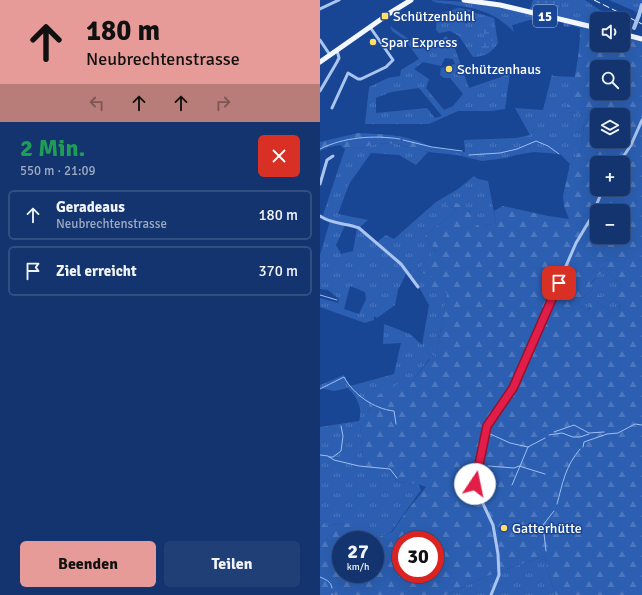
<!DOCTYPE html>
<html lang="de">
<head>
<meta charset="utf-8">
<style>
  body { margin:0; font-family:Signika,sans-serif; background:#203f77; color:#f1f3f6; height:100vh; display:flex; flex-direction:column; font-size:15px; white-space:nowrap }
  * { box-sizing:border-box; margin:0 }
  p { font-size:13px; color:#9daac3 }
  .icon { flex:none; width:22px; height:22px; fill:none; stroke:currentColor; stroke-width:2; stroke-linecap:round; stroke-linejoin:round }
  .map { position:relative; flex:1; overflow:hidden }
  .details { display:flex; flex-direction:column; background:#13346f; width:320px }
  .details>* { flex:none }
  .hud { background:#e69b98; color:#111; overflow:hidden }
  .buttons { position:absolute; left:270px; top:12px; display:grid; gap:8px }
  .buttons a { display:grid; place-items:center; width:40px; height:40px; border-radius:6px; background:#13346f; box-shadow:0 4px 16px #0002,0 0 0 1px #324f82; font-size:20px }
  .speed { position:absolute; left:12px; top:531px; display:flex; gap:8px; font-size:20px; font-weight:700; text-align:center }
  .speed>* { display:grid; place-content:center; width:52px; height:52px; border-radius:50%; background:#13346f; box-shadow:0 4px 16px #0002,0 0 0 1px #324f82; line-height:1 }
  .speed small { font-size:10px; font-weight:400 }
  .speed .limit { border:6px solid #d22; background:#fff; color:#111 }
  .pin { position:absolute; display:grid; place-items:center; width:34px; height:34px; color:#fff; margin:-17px; border-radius:8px; box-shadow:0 2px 6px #0006 }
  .me { position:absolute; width:44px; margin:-22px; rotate:11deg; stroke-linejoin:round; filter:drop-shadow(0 0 3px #0008) }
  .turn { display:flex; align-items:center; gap:14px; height:84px; padding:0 20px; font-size:18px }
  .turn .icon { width:52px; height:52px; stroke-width:2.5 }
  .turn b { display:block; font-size:28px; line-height:34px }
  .lanes { display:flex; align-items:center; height:38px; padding:0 20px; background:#0003; justify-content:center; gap:20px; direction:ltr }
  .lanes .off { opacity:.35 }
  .round { display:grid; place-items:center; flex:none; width:42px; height:42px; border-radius:6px; background:#203f77 }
  .overview { display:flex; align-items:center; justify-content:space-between; height:68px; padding:0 20px }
  h1 { font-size:24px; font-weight:700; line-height:30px; color:#1e9e55 }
  .primary-button { display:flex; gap:8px; margin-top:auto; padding:8px 20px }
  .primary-button a { flex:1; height:46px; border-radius:6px; background:#e69b98; color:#111; font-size:16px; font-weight:700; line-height:46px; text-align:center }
  .primary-button a+a { background:#203f77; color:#f1f3f6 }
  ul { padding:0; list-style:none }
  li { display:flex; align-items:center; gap:12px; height:50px; margin:0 8px 6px; padding:0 12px; border:2px solid #324f82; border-radius:6px }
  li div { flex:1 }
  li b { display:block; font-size:15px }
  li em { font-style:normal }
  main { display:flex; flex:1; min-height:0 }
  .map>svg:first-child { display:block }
</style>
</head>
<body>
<main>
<section class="details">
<div class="hud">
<div class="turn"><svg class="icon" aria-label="ahead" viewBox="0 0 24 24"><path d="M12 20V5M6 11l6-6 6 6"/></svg><div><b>180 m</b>Neubrechtenstrasse</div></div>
<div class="lanes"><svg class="icon off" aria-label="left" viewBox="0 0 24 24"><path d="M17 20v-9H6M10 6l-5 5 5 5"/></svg><svg class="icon" aria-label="ahead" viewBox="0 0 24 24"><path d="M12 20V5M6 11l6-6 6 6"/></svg><svg class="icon" aria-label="ahead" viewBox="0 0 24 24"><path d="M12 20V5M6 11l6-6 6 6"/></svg><svg class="icon off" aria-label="right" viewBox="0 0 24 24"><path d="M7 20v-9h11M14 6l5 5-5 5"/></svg></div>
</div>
<div class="overview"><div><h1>2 Min.</h1><p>550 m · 21:09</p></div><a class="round" style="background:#d93025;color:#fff"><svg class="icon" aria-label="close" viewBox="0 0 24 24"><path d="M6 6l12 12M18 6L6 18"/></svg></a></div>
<ul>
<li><svg class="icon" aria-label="ahead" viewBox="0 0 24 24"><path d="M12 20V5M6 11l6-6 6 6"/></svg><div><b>Geradeaus</b><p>Neubrechtenstrasse</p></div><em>180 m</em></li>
<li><svg class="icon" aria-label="arrive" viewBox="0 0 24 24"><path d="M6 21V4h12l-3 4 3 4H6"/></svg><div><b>Ziel erreicht</b></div><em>370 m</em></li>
</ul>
<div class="primary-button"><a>Beenden</a><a>Teilen</a></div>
</section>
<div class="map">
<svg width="322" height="595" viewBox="0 0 322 595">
  <defs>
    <pattern id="grass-tufts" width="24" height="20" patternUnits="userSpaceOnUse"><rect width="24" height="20" fill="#2c5fb2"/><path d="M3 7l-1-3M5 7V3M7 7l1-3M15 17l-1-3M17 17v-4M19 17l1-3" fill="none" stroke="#4c77be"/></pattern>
    <pattern id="forest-firs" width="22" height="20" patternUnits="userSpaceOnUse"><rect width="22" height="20" fill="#2c5fb2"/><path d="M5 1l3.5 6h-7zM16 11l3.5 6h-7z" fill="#4c77be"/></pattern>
    <pattern id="wetland-marsh" width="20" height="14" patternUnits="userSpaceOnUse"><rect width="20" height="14" fill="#2c5fb2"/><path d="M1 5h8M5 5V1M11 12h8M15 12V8" fill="none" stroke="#4c77be"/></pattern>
    <pattern id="garden-dots" width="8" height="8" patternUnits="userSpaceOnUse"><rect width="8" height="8" fill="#2c5fb2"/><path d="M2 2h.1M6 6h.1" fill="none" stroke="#4c77be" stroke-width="1.8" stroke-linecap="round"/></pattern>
  </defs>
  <rect width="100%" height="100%" fill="#194694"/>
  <g fill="url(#grass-tufts)" fill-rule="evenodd">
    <path d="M111 0 148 2 229 17 228 21 210 20 192 25 194 32C175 12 156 8 129 4 123 3 116 4 111 0Z"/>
    <path d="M241 0H265L275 7 268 31 251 25 249 27 243 26 244 20 235 18 240 8Z"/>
    <path d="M289 0H322V5L319 13Z"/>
    <path d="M139 8 153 10 152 12H143L146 24 155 13 164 15 174 18 178 43C172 52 165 57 153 57L139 36 130 31 119 33 116 30 117 14Z"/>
    <path d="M70 26 97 45 114 46 126 36 133 43 149 88 178 78 190 73 185 109 172 111H138L109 124H45L49 87 68 78 80 76 81 70 99 59 85 40 72 31ZM125 58 133 59 135 64 121 68 120 75 124 78H130L143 94 133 106 124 110 106 88 109 79 94 69 103 62 121 66ZM99 88 122 116 115 118 107 108 56 113V98L71 92Z"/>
    <path d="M232 74 233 76 255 77 247 112 260 113 271 116 264 122 262 148 250 164 240 154 214 152 196 155 186 158 162 161 137 155 108 152 96 165 79 155 51 153 29 184 18 214 48 220 39 228 25 225 16 245 21 254 33 251 37 228 56 243 66 235 74 239 116 202 138 189 154 176 158 179 168 181 176 223 160 227 153 221 149 211 127 205 137 210 105 236 116 251 97 271 118 278 127 293 116 357 108 353 106 355 110 358 89 385 50 406 49 416 40 427 44 466 60 468 69 470 77 482 98 484 101 490 71 532 50 540H36L25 523 5 526 0 520V427L39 421C43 408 37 397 28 388L14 391 0 388V385L24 375 30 386 74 374 81 343 63 344 64 324 90 334 102 345 109 305 100 289 87 272 78 290 75 305 57 318 54 316V320L45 323 0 307V298L18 303 19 299 8 290 0 289V255L10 221 2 218 25 149 32 147 39 149 57 143 77 144 108 152 113 148 142 152H145L144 140 196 138 210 135 195 108 223 110ZM30 286 45 292 46 299 39 314 24 309Z"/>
    <path d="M284 267 301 286 296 292 291 289 300 303 299 311 294 314 277 302 281 296 267 311 257 303 273 289 270 285 282 272 280 270Z"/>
    <path d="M224 556 235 595H126L162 578Z"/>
  </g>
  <g fill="url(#forest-firs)" fill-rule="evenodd">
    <path d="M275 7 295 19H277V45H303V23L312 29 310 38 322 42V595H235L224 556 162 578 126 595H0V520L6 526 25 523 33 525 32 536 36 540H21V574H55V540H50L72 532 86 512 106 487 98 484 77 482 69 470 60 468 44 466 40 427C47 419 53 412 48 401L81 382 89 385 110 359 106 355 108 353 116 357 127 293 108 286 107 282 117 278 97 271 116 251 105 236 137 210 127 205 124 200C133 202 142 203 148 211 154 218 152 220 160 227L176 223 174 211 183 206 228 216 249 219 244 206 243 196 250 164 262 148 264 122 271 116 260 113 247 112V110C254 83 260 56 260 29L268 30ZM277 67H303V93H277ZM277 115H303V141H277ZM277 163H303V189H277ZM277 211H303V237H277ZM284 267 301 286 296 292 291 289 289 290 294 300 300 303 299 311H297L294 314 277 302 282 296H277L270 301V309L267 311 257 303 273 289 270 284 282 272 280 270ZM81 540H115V574H81Z"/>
    <path d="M38 133C64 134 90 135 113 148L108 152 77 144 57 143 39 149 32 147 25 149 20 145 9 147 0 151V142Z"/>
  </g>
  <path fill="url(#wetland-marsh)" d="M161 20 168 22 172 27C171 33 174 39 172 46L167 49H157L155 45 164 42V26L157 22Z"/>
  <path fill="url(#garden-dots)" d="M213 0H241L240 8 235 18 209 12Z"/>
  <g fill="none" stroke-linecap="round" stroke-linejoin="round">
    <g stroke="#9dbff2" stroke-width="1">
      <path d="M83 140 112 147 142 151"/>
      <path d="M0 149C24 137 53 135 80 139"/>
      <path d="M149 155 180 153 197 149 216 141 228 146 239 154"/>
      <path d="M0 295 17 300"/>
      <path d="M0 389 24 377C33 394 54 409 74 411L76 424"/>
      <path d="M234 432 254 425 269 433 284 432"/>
      <path d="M168 433 190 443 208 447"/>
      <path d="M229 435 242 433 253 437H260L269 434"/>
      <path d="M263 447 264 442 287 434 298 433 315 424 322 425"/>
      <path d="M0 455 8 456 14 460 39 466 70 469 77 478"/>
      <path d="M9 457H13L21 451 23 436 21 426"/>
      <path d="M168 466 194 468 199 466 225 474"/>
      <path d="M192 485 208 447 225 438"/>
      <path d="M237 504C243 482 245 467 260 449"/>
      <path d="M226 551 223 525 234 511"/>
      <path d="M0 577C6 580 11 581 12 588"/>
      <path d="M12 594V595"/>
    </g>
    <g stroke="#aac5f0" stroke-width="3">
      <path d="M0 9 19 0"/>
      <path d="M0 40 10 55"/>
      <path d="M0 91 17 62 19 58 17 50"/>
      <path d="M12 108 28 73 38 79H41L66 67 73 60 50 27"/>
      <path d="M299 163 311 145 322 120"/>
      <path d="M0 184 7 160 13 156"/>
      <path d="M0 216C10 224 27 223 39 228L81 264 98 287"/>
      <path d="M171 595 179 575 178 554 173 525 157 491 155 484 167 426 184 402 193 388 256 243 271 218 283 189"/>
    </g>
    <path stroke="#aac5f0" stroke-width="4" d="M319 15 322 5"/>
    <g stroke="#f3f7ff" stroke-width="5">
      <path d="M144 0 180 5 277 28"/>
      <path d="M303 34 322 39"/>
      <path d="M0 62 70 13 91 0"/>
    </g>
    <path stroke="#fff" stroke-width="1" stroke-dasharray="7 3" stroke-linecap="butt" d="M274 0 322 24"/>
    <path stroke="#aac5f0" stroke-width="4" d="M314 28 319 15"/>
  </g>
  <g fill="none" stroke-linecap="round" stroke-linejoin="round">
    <defs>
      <path id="route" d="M155 484 167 426 193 388 239 283"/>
    </defs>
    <use href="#route" stroke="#92132f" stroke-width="10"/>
    <use href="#route" stroke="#e11d48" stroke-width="7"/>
  </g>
  <g fill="#ffde69" stroke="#194694" stroke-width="1.5">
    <rect x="61" y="12" width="8" height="8" rx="2"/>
    <circle cx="53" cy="42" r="4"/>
    <circle cx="129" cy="69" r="4"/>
    <circle cx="184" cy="528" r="4"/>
  </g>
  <g text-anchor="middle" stroke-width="3" stroke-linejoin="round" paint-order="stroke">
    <rect fill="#194694" stroke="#bac8df" stroke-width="1" x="213" y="5" width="24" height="22" rx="3"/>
    <g font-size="13" font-weight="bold" fill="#fff">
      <text x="225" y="21">15</text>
    </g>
    <g font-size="14" fill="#fff" stroke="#194694" text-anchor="start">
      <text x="73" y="21">Schützenbühl</text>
      <text x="61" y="47">Spar Express</text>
      <text x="137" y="74">Schützenhaus</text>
      <text x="192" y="533">Gatterhütte</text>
    </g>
  </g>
</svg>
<div class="buttons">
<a><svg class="icon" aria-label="sound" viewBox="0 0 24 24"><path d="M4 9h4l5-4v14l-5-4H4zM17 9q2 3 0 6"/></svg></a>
<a><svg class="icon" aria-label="search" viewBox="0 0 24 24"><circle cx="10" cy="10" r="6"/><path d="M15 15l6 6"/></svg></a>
<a><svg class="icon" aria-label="layers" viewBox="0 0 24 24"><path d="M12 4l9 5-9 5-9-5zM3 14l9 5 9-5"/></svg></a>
<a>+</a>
<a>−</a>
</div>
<div class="speed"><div>27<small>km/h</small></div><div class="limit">30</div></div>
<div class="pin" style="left:239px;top:283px;background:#d93025"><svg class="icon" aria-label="arrive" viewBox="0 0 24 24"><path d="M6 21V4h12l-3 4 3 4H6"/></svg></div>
<svg class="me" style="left:155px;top:484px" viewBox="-20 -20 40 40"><circle r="19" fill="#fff"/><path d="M0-13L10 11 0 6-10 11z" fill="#e11d48"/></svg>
</div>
</main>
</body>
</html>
